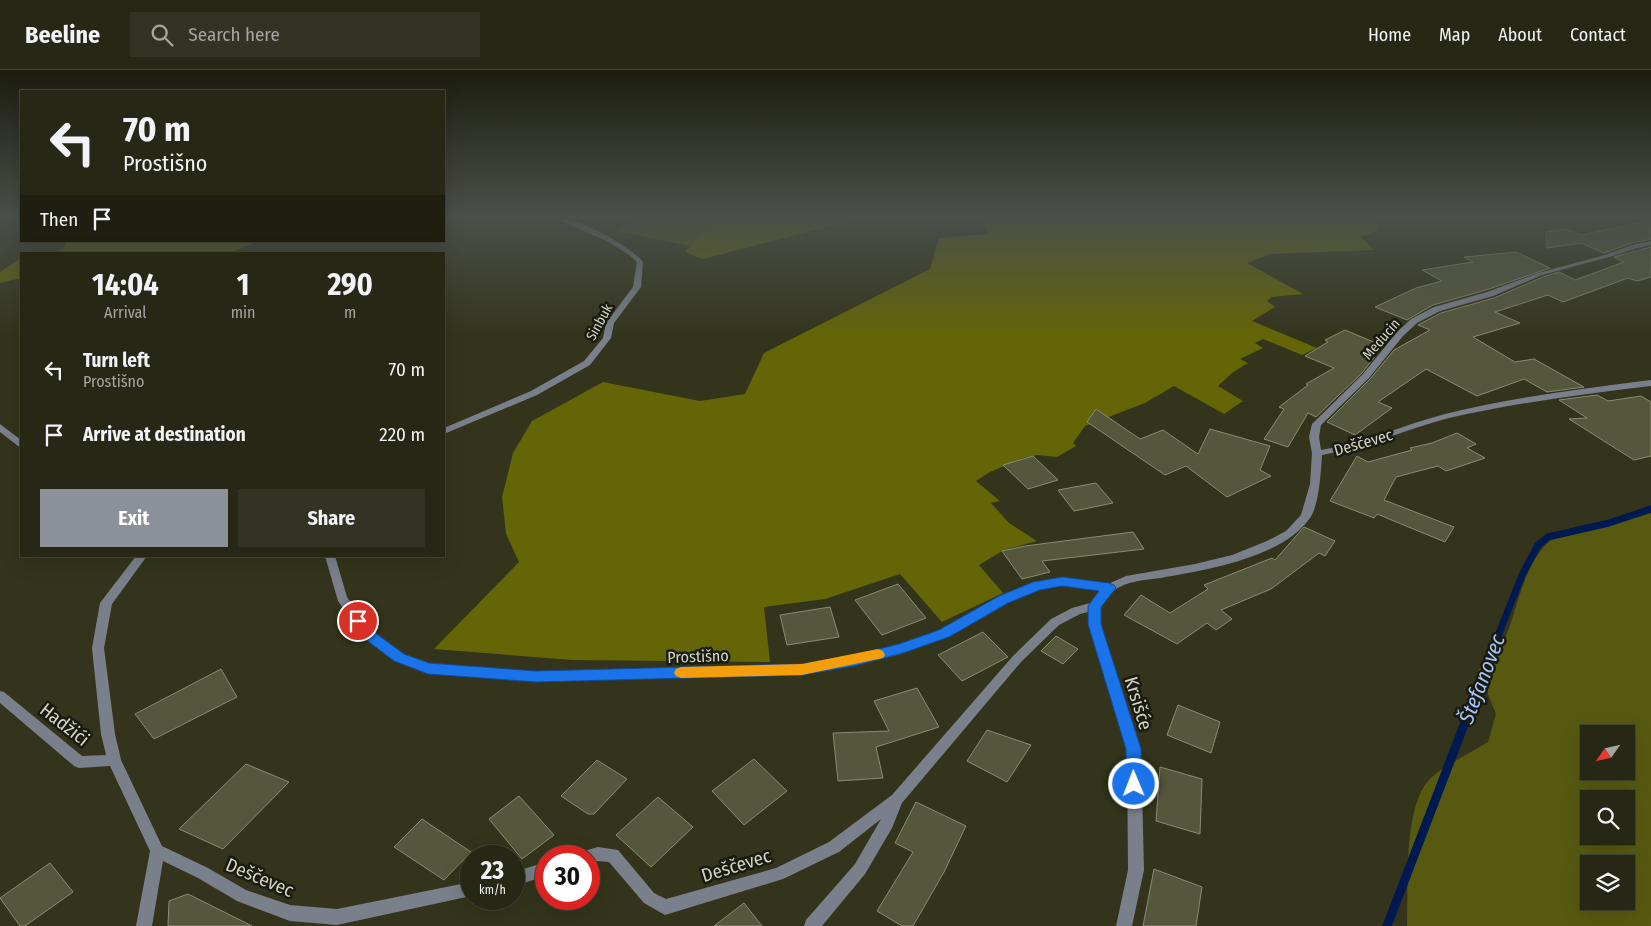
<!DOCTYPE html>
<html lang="en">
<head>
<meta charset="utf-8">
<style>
  body { margin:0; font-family:"Fira Sans Condensed",sans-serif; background:#323322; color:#f1f3f6; height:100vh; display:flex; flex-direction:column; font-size:19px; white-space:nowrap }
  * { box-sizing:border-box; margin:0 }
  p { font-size:16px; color:#a4a5a0 }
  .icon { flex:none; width:28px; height:28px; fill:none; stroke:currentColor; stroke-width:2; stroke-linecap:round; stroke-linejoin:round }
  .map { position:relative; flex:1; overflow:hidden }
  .panel { position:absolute; left:20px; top:182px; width:425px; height:305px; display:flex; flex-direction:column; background:#262714; border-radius:0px; box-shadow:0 5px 20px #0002,0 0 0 1px #424434 }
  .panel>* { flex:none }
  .top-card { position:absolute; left:20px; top:20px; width:425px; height:152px; border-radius:0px; box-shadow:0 5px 20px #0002,0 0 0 1px #424434; background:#262714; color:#f1f3f6; overflow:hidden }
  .needle { width:32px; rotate:236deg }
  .buttons { position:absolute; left:1580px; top:655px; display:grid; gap:10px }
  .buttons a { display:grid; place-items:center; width:55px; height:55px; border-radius:0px; background:#262714; box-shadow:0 5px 20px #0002,0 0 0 1px #424434; font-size:25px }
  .speed { position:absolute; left:460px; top:775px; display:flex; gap:10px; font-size:25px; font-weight:700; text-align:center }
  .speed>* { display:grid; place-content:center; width:65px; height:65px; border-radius:50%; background:#262714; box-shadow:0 5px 20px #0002,0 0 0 1px #424434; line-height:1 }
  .speed small { font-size:12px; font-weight:400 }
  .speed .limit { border:8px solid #d22; background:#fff; color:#111 }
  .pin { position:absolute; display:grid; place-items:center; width:42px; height:42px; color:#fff; margin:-21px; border:2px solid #fff; border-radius:50%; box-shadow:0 1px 5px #0007 }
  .me { position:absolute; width:55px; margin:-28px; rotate:359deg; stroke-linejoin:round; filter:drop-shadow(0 0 4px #0008) }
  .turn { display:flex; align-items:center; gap:18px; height:105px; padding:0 20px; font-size:22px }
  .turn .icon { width:65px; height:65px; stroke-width:2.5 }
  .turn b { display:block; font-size:35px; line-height:42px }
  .then { display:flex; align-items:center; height:48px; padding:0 20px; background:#0003; gap:10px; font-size:19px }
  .eta { display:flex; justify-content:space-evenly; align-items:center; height:85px; text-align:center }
  .eta b { font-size:30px; font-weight:700; line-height:35px }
  .button { display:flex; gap:10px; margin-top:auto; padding:10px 20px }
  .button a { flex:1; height:58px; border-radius:0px; background:#8c9099; color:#fff; font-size:20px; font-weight:700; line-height:58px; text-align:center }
  .button a+a { background:#323322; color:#f1f3f6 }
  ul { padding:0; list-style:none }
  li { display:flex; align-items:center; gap:15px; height:65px; padding:0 20px }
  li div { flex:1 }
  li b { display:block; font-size:19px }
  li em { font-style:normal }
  header { display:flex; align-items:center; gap:30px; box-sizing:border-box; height:70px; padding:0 25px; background:#262714; border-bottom:1px solid #424434 }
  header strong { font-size:24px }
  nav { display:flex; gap:28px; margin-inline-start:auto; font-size:18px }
  .search { width:350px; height:45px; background:#323322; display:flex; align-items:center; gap:12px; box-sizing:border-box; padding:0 18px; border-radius:0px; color:#a4a5a0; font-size:19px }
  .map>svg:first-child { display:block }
</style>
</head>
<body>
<header>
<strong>Beeline</strong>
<div class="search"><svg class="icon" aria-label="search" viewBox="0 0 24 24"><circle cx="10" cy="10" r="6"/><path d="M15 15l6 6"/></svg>Search here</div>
<nav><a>Home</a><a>Map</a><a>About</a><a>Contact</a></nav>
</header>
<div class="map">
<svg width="1651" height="856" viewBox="0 0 1651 856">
  <rect width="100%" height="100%" fill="#33341b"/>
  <g fill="#585911" fill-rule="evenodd">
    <path d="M692 147 709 154 690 176 616 161 635 148Z"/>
    <path d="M1651 443V856H1407C1409 818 1402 733 1432 707 1447 694 1471 683 1488 672L1496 644 1478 600C1486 593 1498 584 1502 575 1519 540 1521 495 1552 469ZM1589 664H1626V701H1589ZM1589 729H1626V766H1589ZM1589 794H1626V831H1589Z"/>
  </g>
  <g fill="#636506">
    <path d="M692 147H857L858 149 703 189 685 182 709 154Z"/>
    <path d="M981 147H1375L1378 160 1361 167 1374 180 1270 184 1247 193 1303 224 1272 227 1267 231 1275 237 1252 251 1317 278 1302 285 1263 269 1255 273 1263 278 1240 289 1248 293 1232 303 1218 316 1243 331 1224 344 1174 316 1145 333 1085 356 1073 373 1076 376 1057 387 1037 385 1023 388 990 402 976 411 1000 431 991 433 1009 453 1037 471 1004 480 979 495 1003 523 942 552 900 504 825 529 764 537 770 592 572 590 434 579 519 492 506 464 502 427 513 383 532 351 603 312 700 331 745 324 764 283 930 199 939 168 989 164Z"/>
    <path d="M67 171H261L225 184H41L63 179Z"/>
    <path d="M21 188V208L0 213V202Z"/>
  </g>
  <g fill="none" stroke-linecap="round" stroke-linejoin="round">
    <path stroke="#001950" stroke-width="7" d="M1479 614 1522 505 1538 475 1548 467 1609 453 1651 439"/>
    <path stroke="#001950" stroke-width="9" d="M1387 856 1480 613"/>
  </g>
  <g fill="#55573c" stroke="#8a8c6f">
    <path d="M1651 150V169L1632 173 1604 183 1581 173 1547 178 1546 162 1566 159 1581 165Z"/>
    <path d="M1651 177V207L1637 211 1628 208 1563 232 1548 225 1495 242 1520 253 1473 267 1515 292 1534 289 1584 317 1547 322 1524 309 1477 326 1426 299 1378 332 1392 338 1355 365 1327 352 1370 309 1394 280 1430 260 1418 255 1441 243 1494 228 1543 207 1559 202 1575 210 1624 192 1614 187Z"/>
    <path d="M1516 182 1550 198 1486 220 1433 235 1407 250 1375 237 1416 218 1442 211 1422 200 1473 192 1464 187Z"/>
    <path d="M1345 260 1383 276 1362 303 1316 347 1308 343 1288 377 1264 369 1284 339 1279 337 1308 315 1306 314 1334 298 1305 286 1328 272 1325 270Z"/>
    <path d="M1597 325 1608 331 1641 326 1651 332V386L1634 390 1569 349 1587 348 1559 330Z"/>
    <path d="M1096 339 1140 369 1163 360 1198 384 1210 359 1270 376 1260 400 1271 406 1227 427 1186 396 1165 405 1087 352Z"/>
    <path d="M1457 363 1476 374 1467 378 1485 388 1446 401 1438 396 1396 407 1384 430 1454 457 1445 472 1377 444 1374 448 1330 431 1357 386 1368 392 1412 380 1410 378 1432 373Z"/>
    <path d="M1033 386 1058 410 1028 419 1003 395Z"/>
    <path d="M1096 413 1113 433 1074 441 1058 420Z"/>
    <path d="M1304 457 1335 471 1325 486 1319 483 1271 519 1221 540 1232 549 1216 560 1207 553 1177 574 1124 545 1141 525 1170 543 1208 519 1204 515 1272 488 1275 490Z"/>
    <path d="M1133 462 1144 479 1042 491 1050 502 1022 509 1002 481 1025 476Z"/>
    <path d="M898 514 926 548 882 565 855 530Z"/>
    <path d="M830 537 839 567 787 575 780 545Z"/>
    <path d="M983 562 1008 587 962 611 938 585Z"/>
    <path d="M1056 566 1078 579 1063 594 1041 581Z"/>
    <path d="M221 599 237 627 154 669 135 644Z"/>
    <path d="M917 618 939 657 876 677 883 708 838 711 833 663 889 661 874 631Z"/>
    <path d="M1178 635 1220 652 1211 683 1167 665Z"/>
    <path d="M987 660 1031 675 1007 712 967 691Z"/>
    <path d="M754 689 787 721 744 755 712 721Z"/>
    <path d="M597 690 627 709 594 744H588L561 726Z"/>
    <path d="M246 694 289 712 223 779 179 759Z"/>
    <path d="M1160 697 1202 709 1200 764 1156 751Z"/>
    <path d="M519 726 554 765 522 789 489 749Z"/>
    <path d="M658 727 693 757 651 797 616 765Z"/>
    <path d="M916 732 966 756 944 802 913 856H902L877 841 913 782 895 773Z"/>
    <path d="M422 749 471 782 444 810 394 777Z"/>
    <path d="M50 793 73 822 25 856H20L0 828Z"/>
    <path d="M1154 799 1202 817 1196 856H1143Z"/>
    <path d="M188 824 252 856H168L169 831Z"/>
    <path d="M744 833 762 856H714Z"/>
  </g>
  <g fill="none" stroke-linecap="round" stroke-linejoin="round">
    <g fill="#7a808b" fill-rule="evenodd">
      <path d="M551 147C577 147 626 173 643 192L641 217 614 253 611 268 590 295 537 325 444 364V358L531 321 584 291 603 268 606 253 633 217 637 192 629 185 609 172Z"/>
      <path d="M1651 171V175L1637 178 1609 187 1542 205 1493 226 1440 241 1417 253 1403 266 1369 308 1321 355 1319 367 1321 380C1364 373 1403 355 1445 344 1512 327 1582 319 1651 310V316C1583 324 1515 333 1449 348 1406 359 1366 378 1322 385 1321 401 1319 436 1310 448 1282 488 1206 500 1161 508 1145 510 1126 511 1113 521 1101 530 1100 540 1100 554L1141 679 1144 800 1132 856H1116L1128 800 1127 679 1088 554V542L1080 544 1059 555 1021 592 902 733 892 758 865 804 822 856H804L806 850 855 794 881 749 839 782 783 809 665 845 644 833 609 792 598 791 589 793V786H582L584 781 598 777 618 780 654 823 666 829 776 798 829 772 892 725 1013 586 1051 549 1072 538 1090 533 1100 521 1062 515 1039 519 1007 533 948 566 901 584 853 596 802 604 536 612 428 603 395 590 362 566 338 531 325 486H335L347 527 370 560 403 584 429 593 536 602 802 594 853 586 899 575 940 560 999 527 1037 512 1062 507 1108 514 1126 506 1195 494 1232 485 1267 471 1286 461 1301 445 1310 414 1312 383 1309 367 1312 354 1363 304 1397 262 1411 249 1434 237 1487 222 1538 203 1605 185 1633 175Z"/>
      <path d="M0 354 21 370V377L18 376 0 362Z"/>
      <path d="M136 486H147L112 534 104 578 115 664 121 690 162 776 208 798 246 820 290 835 337 839 471 812V826L337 855 290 851 237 831 198 808 163 791 152 856H136L150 781 110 696 79 698 74 696 0 633V621L4 622 82 686 106 685 101 664 92 578 100 533Z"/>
      <path d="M546 792V806L514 816V802Z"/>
    </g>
  </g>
  <linearGradient id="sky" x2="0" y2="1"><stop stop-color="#1c1d0f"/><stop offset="0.55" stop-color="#4a504a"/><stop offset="1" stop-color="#4a504a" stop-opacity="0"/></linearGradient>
  <rect width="1651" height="267" fill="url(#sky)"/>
  <path fill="#1a73e8" stroke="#114b97" d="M1062 507 1109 513 1114 515 1116 518 1101 537V554L1141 679 1142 714 1140 718 1134 720 1129 718 1126 714V679L1088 554V536L1099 521 1062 516 1040 520 1008 533 949 567 906 582 854 596 802 605 536 612 428 604 394 591 361 566 351 551 353 548H362L370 559 404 584 429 593 536 601 802 594 854 585 899 574 939 560 999 526 1033 512Z"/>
  <path fill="#f59e0b" d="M878 579 883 581 885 585 883 588 802 605 681 608 676 606 674 603 676 599 681 597 802 594Z"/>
  <g text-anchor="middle" stroke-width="5" stroke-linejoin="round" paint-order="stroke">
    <g font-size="14" fill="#d2d4c4" stroke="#1a1b10">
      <text transform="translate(599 252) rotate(-61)" y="5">Sinbuk</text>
      <text transform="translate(1381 269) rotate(-49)" y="5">Meducin</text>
    </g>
    <g font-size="16" fill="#d2d4c4" stroke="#1a1b10">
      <text transform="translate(1363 372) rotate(-16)" y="6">Deščevec</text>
      <text transform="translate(698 586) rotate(-2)" y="6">Prostišno</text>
    </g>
    <g font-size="19" fill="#d2d4c4" stroke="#1a1b10">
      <text transform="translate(1139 633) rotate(73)" y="7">Krsišće</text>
      <text transform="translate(65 654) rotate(38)" y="7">Hadžići</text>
      <text transform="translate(736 795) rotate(-17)" y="7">Deščevec</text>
      <text transform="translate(260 807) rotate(23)" y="7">Deščevec</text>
    </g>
    <g font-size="21" font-style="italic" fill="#a7c5fa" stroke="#1a1b10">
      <text transform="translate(1482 609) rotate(-69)" y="7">Štefanovec</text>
    </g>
  </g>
</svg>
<div class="buttons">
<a><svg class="needle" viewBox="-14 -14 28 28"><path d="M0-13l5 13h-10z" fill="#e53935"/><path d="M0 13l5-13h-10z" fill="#a4a5a0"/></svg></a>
<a><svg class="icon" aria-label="search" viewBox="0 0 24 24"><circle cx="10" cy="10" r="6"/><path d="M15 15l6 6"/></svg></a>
<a><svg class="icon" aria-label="layers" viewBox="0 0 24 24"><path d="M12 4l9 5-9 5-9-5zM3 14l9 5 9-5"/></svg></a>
</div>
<div class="speed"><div>23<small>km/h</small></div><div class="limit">30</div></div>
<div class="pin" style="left:358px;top:551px;background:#d93025"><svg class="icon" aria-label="arrive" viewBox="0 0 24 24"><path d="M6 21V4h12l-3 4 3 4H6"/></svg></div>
<svg class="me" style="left:1134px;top:714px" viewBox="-20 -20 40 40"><circle r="17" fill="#1a73e8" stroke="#fff" stroke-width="3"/><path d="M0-11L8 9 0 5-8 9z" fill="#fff"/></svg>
<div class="top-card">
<div class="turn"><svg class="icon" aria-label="left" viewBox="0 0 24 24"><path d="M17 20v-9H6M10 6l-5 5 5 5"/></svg><div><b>70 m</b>Prostišno</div></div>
<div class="then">Then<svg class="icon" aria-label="arrive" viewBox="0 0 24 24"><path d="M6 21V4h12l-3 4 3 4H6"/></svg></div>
</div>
<section class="panel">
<div class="eta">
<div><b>14:04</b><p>Arrival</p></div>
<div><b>1</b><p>min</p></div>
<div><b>290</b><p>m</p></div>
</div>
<ul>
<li><svg class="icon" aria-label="left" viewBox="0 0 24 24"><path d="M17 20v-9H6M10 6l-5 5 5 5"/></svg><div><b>Turn left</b><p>Prostišno</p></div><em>70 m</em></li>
<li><svg class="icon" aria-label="arrive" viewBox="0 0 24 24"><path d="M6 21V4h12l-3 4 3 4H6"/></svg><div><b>Arrive at destination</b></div><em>220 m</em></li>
</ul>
<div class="button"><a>Exit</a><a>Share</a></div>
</section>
</div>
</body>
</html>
